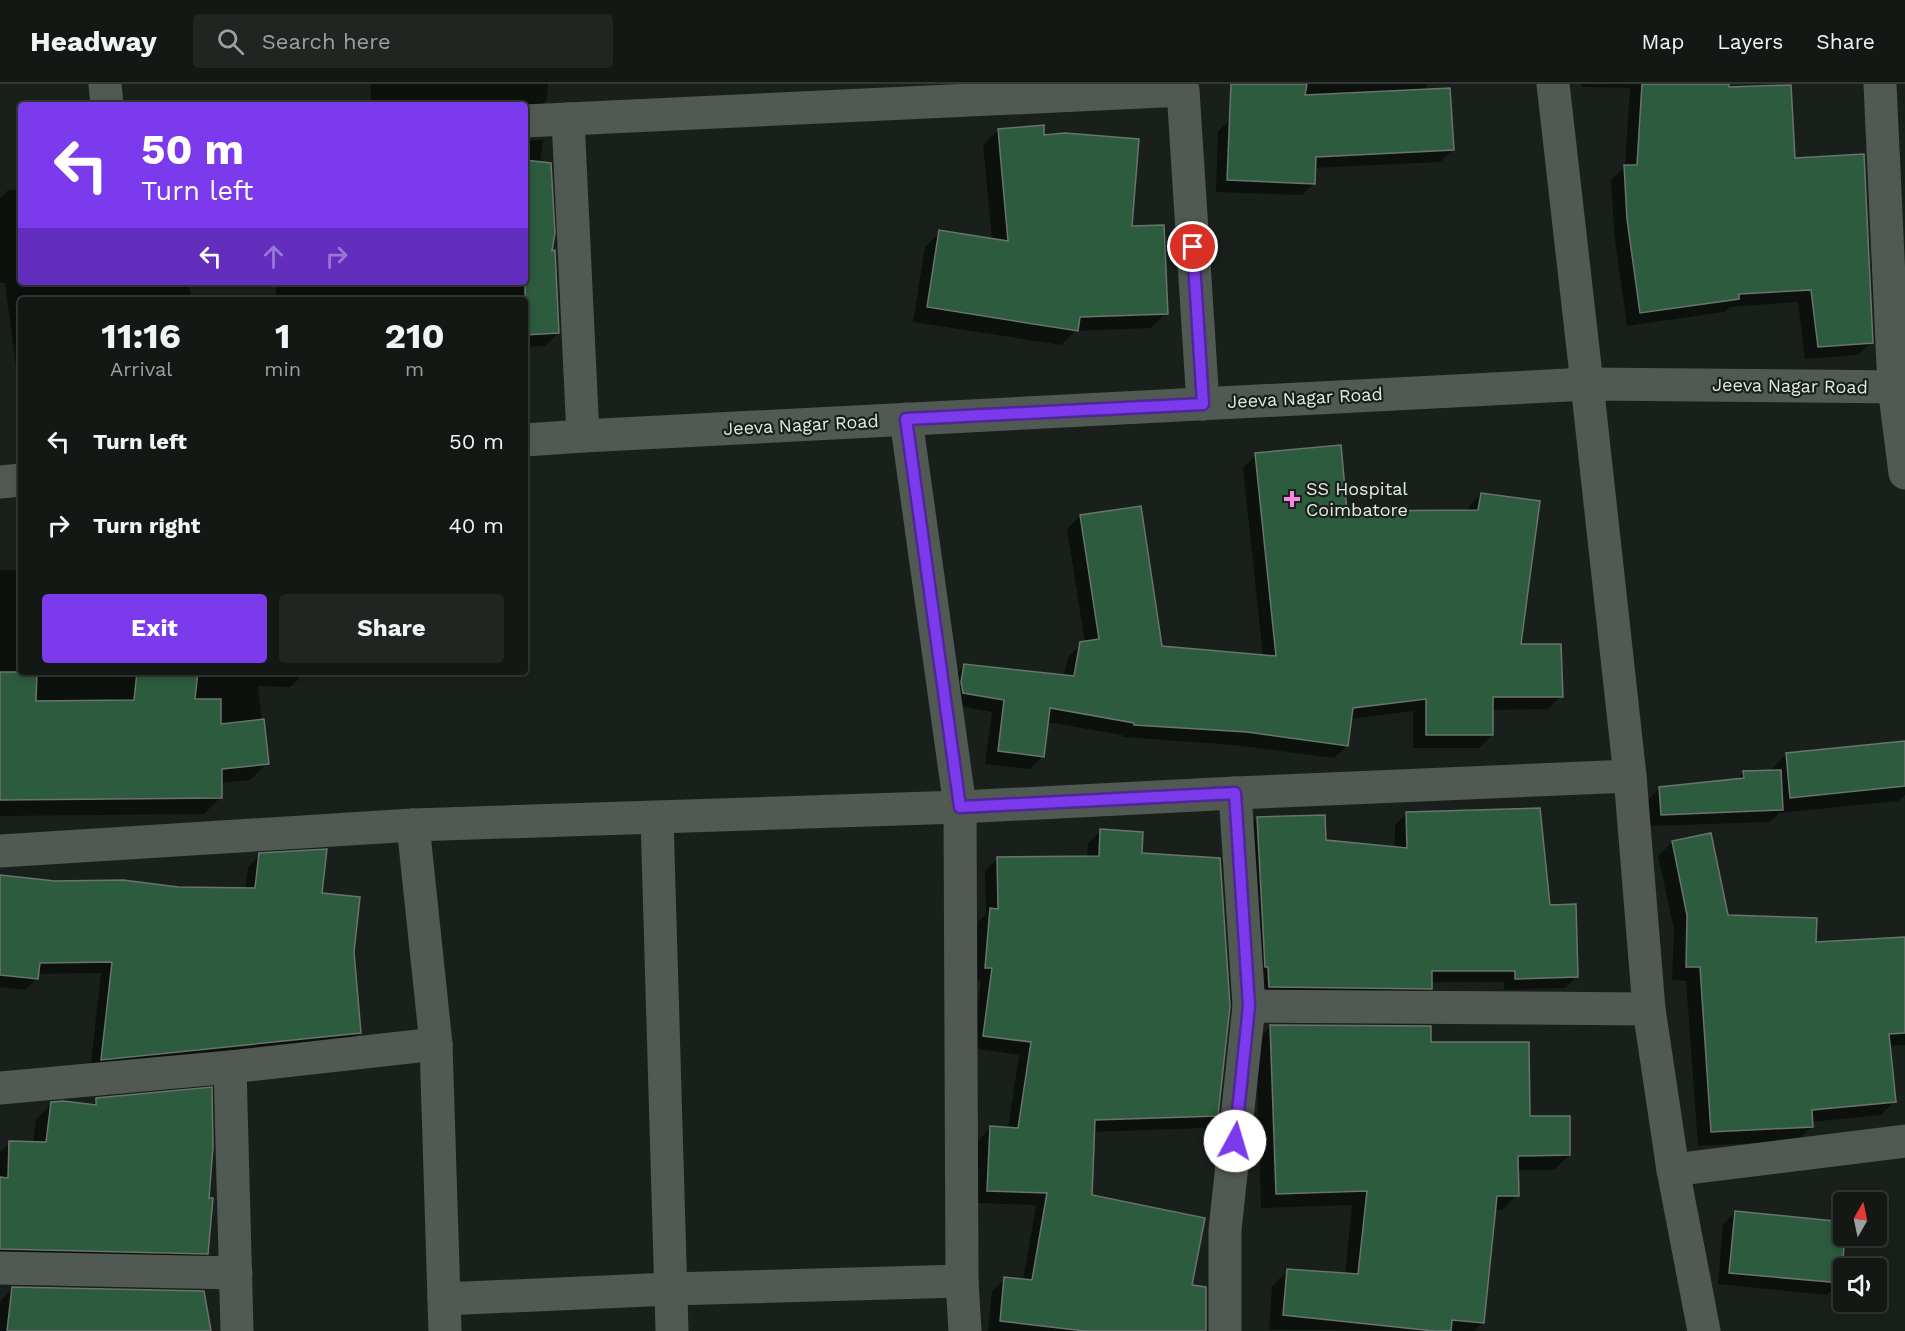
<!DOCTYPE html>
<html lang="en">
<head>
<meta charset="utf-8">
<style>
  body { margin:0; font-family:"Work Sans",sans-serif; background:#202522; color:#f1f3f6; height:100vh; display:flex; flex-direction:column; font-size:22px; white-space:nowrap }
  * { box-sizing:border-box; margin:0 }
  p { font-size:20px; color:#9da0a0 }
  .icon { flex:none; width:33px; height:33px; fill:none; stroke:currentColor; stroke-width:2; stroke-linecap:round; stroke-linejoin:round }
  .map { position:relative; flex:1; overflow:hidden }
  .details { position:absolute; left:18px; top:213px; width:510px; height:378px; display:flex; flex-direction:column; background:#131814; border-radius:6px; box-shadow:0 3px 9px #0003,0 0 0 2px #323734 }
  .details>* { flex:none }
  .banner { position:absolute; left:18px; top:18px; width:510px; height:183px; border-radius:6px; box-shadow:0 3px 9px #0003,0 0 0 2px #323734; background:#7c3aed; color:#fff; overflow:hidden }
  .needle { width:39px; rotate:9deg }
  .fabs { position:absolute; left:1833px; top:1108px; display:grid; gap:12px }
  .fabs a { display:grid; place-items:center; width:54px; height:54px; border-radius:6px; background:#131814; box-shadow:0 3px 9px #0003,0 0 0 2px #323734; font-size:30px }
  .pin { position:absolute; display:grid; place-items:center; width:51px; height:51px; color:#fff; margin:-26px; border:3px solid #fff; border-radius:50%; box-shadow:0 2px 6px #0007 }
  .me { position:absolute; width:66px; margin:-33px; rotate:6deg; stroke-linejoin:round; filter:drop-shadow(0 0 4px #0008) }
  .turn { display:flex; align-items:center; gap:21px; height:126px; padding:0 24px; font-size:27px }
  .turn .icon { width:78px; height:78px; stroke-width:2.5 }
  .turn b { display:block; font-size:42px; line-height:51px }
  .lanes { display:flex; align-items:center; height:57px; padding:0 24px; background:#0003; justify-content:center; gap:30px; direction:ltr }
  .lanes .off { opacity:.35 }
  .eta { display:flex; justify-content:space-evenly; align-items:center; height:102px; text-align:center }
  .eta b { font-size:36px; font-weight:700; line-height:42px }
  .primary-button { display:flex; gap:12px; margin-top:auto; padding:12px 24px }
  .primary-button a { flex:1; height:69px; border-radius:6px; background:#7c3aed; color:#fff; font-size:24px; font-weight:700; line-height:69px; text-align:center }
  .primary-button a+a { background:#202522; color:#f1f3f6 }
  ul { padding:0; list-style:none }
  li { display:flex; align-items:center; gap:18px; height:84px; padding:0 24px }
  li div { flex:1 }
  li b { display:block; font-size:22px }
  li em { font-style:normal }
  header { display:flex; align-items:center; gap:36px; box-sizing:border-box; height:84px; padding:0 30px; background:#131814; border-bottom:2px solid #323734 }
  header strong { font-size:28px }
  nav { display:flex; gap:33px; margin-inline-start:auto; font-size:21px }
  .search { width:420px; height:54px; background:#202522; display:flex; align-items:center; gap:15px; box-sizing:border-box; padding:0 21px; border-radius:6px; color:#9da0a0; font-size:22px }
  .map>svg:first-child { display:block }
</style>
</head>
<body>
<header>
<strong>Headway</strong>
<div class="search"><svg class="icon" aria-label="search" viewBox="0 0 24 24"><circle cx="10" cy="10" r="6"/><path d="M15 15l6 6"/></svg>Search here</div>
<nav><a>Map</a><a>Layers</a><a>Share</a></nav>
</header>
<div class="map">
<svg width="1905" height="1247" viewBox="0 0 1905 1247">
  <rect width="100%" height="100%" fill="#19201b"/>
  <g fill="#0007">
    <path d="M371 0H548L547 16 533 30 525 21H371Z"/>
    <path d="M1233 0H1427L1426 7 1452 66 1440 78 1314 84V99L1302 111 1216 108 1218 47 1231 35 1328 13 1232 3Z"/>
    <path d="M1582 0H1727V5L1794 76 1872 258 1858 271 1805 275 1798 218 1730 223 1724 228 1627 242 1614 149 1611 96 1625 82 1630 4 1582 3Z"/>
    <path d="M998 46 1131 144 1166 229 1151 244 1075 247 1061 261 913 238 925 163 940 148 992 156 983 61Z"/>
    <path d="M543 56 540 79 558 249 545 262 525 263V216H275L277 198H525V57Z"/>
    <path d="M21 105V198H189L191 216H21V320L5 199H0V115L8 106Z"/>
    <path d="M1256 371 1346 429 1468 428V423L1481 410 1519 562 1561 612 1548 625 1491 626 1492 651 1479 664H1413V627L1350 635 1347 662 1334 674 1233 661 1122 653V651L1047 638 1043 672 1030 685 985 680 992 628 951 621 952 594 965 581 1064 592 1068 573 1081 560 1085 559 1067 445 1080 432 1161 563 1263 572 1243 384Z"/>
    <path d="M0 486H21V588H305L290 603 258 602 267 679 250 696 221 699V713L204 730 0 732Z"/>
    <path d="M1905 658V711L1898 717 1779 729 1770 738 1649 742 1647 717 1659 704 1736 696 1744 688 1770 687 1786 670Z"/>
    <path d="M1406 730 1549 823 1577 892 1565 904 1504 906V898H1430V904L1419 916 1258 914 1246 746 1257 734 1325 757 1395 764V741Z"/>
    <path d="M1101 746 1140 770 1217 1031 1204 1044 1093 1048 1090 1112 1190 1202 1205 1247H988L992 1207 1005 1194 1023 1196 1036 1121 975 1119 978 1057 990 1044 1008 1045 1019 971 971 964 981 897 973 896 978 838 986 830 985 787 998 774H1087L1088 759Z"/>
    <path d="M1672 758 1727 832 1814 859 1905 854V961L1889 962 1895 1017 1881 1031 1811 1038V1043L1797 1057 1698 1062 1686 897 1672 896 1674 845 1658 772Z"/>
    <path d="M260 771 321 811 360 949 348 961 90 987 101 889 37 890V894L25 906 0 903V792L55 798 245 806 248 783Z"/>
    <path d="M1271 942 1429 960 1528 1034 1569 1071 1554 1086H1517V1111L1502 1126H1494L1483 1238 1474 1247 1269 1246 1272 1202 1287 1187 1345 1190 1352 1121 1261 1124 1256 957Z"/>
    <path d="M97 1015 207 1115V1169L192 1184 0 1181V1068L10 1059H33L36 1035 51 1020 91 1022Z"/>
    <path d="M1736 1128 1839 1199 1827 1211 1718 1200 1723 1140Z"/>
    <path d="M13 1205 210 1247H0V1217Z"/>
  </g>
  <g fill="#2c5b3d" stroke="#6b736e" stroke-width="1.5">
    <path d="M1231 0H1307L1305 11 1450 4 1454 66 1316 73 1315 100 1227 96Z"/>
    <path d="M1642 0H1729V3L1791 1 1795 74 1864 70 1873 259 1818 263 1811 206 1739 210V215L1640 229 1627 135 1624 81H1637Z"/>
    <path d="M1044 41V51L1065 49 1139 55 1132 142 1164 141 1168 230 1080 233 1078 247 927 223 939 146 1008 157 998 45Z"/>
    <path d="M525 76 551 79 555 149 552 167 555 166 559 249 525 251Z"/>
    <path d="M1341 361 1347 427 1478 426 1481 409 1540 417 1521 560H1561L1563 613H1493V651H1426V615L1353 624 1348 662 1247 648 1134 641V639L1050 624 1044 673 998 667 1004 616 963 609 961 598 964 580 1074 592 1080 558 1099 555 1080 431 1141 422 1162 562 1276 572 1255 369Z"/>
    <path d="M0 588H37L36 617 134 616 137 588H198L195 615H221V640L264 635 269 680 222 685V714L0 716Z"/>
    <path d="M1905 657V702L1790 714 1786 669Z"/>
    <path d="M1781 686 1783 726 1661 731 1659 703 1744 694 1743 687Z"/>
    <path d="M1540 724 1550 821 1576 820 1578 893 1515 895V887H1432V905L1269 903 1268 883H1265L1257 733 1325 731 1326 756 1407 764 1406 728Z"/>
    <path d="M1100 745 1143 748 1142 769 1220 774 1230 922 1218 1032 1095 1036 1092 1111 1205 1134 1192 1201 1206 1203V1247H1085L1000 1237 1004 1193 1032 1196 1047 1109 987 1107 990 1042 1018 1044 1031 958 983 952 992 884H985L990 824 998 825 997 773 1099 772Z"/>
    <path d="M1711 749 1728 831 1817 834 1816 858 1905 853V949L1889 950 1896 1018 1812 1026 1813 1043 1711 1048 1700 883H1686L1687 831 1672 757Z"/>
    <path d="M327 765 322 809 360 813 354 868 361 949 101 976 112 878 40 879 38 895 0 891V791L55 797 123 796 178 803 255 804 259 769Z"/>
    <path d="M1270 941 1431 942V958H1529L1530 1032H1570V1071L1518 1072 1519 1112H1497L1484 1239 1452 1236 1451 1247H1434L1283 1231 1287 1185 1358 1190 1367 1107 1276 1110Z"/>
    <path d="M212 1003 213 1063 209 1114H213L208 1170 0 1165V1093L8 1094 9 1057 46 1058 51 1018 63 1017 96 1021V1014Z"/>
    <path d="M1735 1127 1844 1138V1152H1845L1841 1199 1729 1189Z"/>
    <path d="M12 1203 204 1207 211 1247H7Z"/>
  </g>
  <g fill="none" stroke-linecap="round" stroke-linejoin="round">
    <g stroke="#515953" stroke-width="33">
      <path d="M105 0 107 21"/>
      <path d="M1880 0 1894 303 1905 389"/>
      <path d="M568 35 583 352"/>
      <path d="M525 37 1183 6 1203 320"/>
      <path d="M1587 300 1630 692 1649 925 1673 1086 1704 1247"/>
      <path d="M906 335 960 723 962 1197 965 1247"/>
      <path d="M657 734 672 1247"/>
      <path d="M413 741 436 960 445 1247"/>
      <path d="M0 767 413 741 960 723 1235 709 1630 692"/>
      <path d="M1249 922 1649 925"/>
      <path d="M230 983 237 1247"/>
      <path d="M0 1004 230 983 436 960"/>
      <path d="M1673 1086 1905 1057"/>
      <path d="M0 1184 236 1189"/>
      <path d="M444 1215 671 1205 962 1197"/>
      <path d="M1225 1247V1146L1249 922 1235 709"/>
    </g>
    <g stroke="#515953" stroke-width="33">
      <path d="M1553 0 1587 300"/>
      <path d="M525 356 583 352 1587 300 1905 303"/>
      <path d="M0 398 21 396"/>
    </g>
  </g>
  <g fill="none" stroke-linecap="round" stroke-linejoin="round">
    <defs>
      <path id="route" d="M1193 163 1203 320 906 335 960 723 1235 709 1249 922 1235 1057"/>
    </defs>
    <use href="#route" stroke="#51269a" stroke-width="15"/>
    <use href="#route" stroke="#7c3aed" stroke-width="10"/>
  </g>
  <path fill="#fc86e4" stroke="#19201b" stroke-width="2" d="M1289 406h6v6h6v6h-6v6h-6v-6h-6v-6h6z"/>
  <g text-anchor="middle" stroke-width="4.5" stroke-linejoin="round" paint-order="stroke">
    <g font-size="18" fill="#e6eae7" stroke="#19201b">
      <text transform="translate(1790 302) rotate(1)" y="6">Jeeva Nagar Road</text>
      <text transform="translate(1305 314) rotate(-3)" y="6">Jeeva Nagar Road</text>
      <text transform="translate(801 341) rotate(-3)" y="6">Jeeva Nagar Road</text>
    </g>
    <g font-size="18" fill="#e6eae7" stroke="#19201b" text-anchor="start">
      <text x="1306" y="411">SS Hospital<tspan x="1306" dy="21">Coimbatore</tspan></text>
    </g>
  </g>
</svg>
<div class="fabs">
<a><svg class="needle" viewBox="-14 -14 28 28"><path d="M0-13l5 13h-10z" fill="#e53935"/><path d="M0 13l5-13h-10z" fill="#9da0a0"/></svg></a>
<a><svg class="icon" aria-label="sound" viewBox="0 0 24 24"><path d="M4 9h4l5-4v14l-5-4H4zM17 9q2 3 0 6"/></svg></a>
</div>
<div class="pin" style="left:1193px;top:163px;background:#d93025"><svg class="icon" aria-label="arrive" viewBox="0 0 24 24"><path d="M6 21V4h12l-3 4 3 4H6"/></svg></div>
<svg class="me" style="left:1235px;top:1057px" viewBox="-20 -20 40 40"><circle r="19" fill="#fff"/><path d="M0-13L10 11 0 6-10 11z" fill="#7c3aed"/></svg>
<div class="banner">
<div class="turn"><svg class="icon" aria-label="left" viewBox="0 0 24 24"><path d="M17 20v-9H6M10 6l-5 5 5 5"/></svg><div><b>50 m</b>Turn left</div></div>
<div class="lanes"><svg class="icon" aria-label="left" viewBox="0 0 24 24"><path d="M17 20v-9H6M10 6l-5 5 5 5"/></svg><svg class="icon off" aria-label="ahead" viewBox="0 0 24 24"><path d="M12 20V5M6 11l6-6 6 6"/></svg><svg class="icon off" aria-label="right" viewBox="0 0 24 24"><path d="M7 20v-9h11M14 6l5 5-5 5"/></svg></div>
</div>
<section class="details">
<div class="eta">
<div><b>11:16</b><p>Arrival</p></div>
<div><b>1</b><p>min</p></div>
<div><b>210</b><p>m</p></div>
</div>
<ul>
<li><svg class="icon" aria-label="left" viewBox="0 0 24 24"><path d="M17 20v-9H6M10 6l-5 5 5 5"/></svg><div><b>Turn left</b></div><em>50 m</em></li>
<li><svg class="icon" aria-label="right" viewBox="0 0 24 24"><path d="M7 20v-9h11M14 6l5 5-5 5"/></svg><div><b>Turn right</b></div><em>40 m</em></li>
</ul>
<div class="primary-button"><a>Exit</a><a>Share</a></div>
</section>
</div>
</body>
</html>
